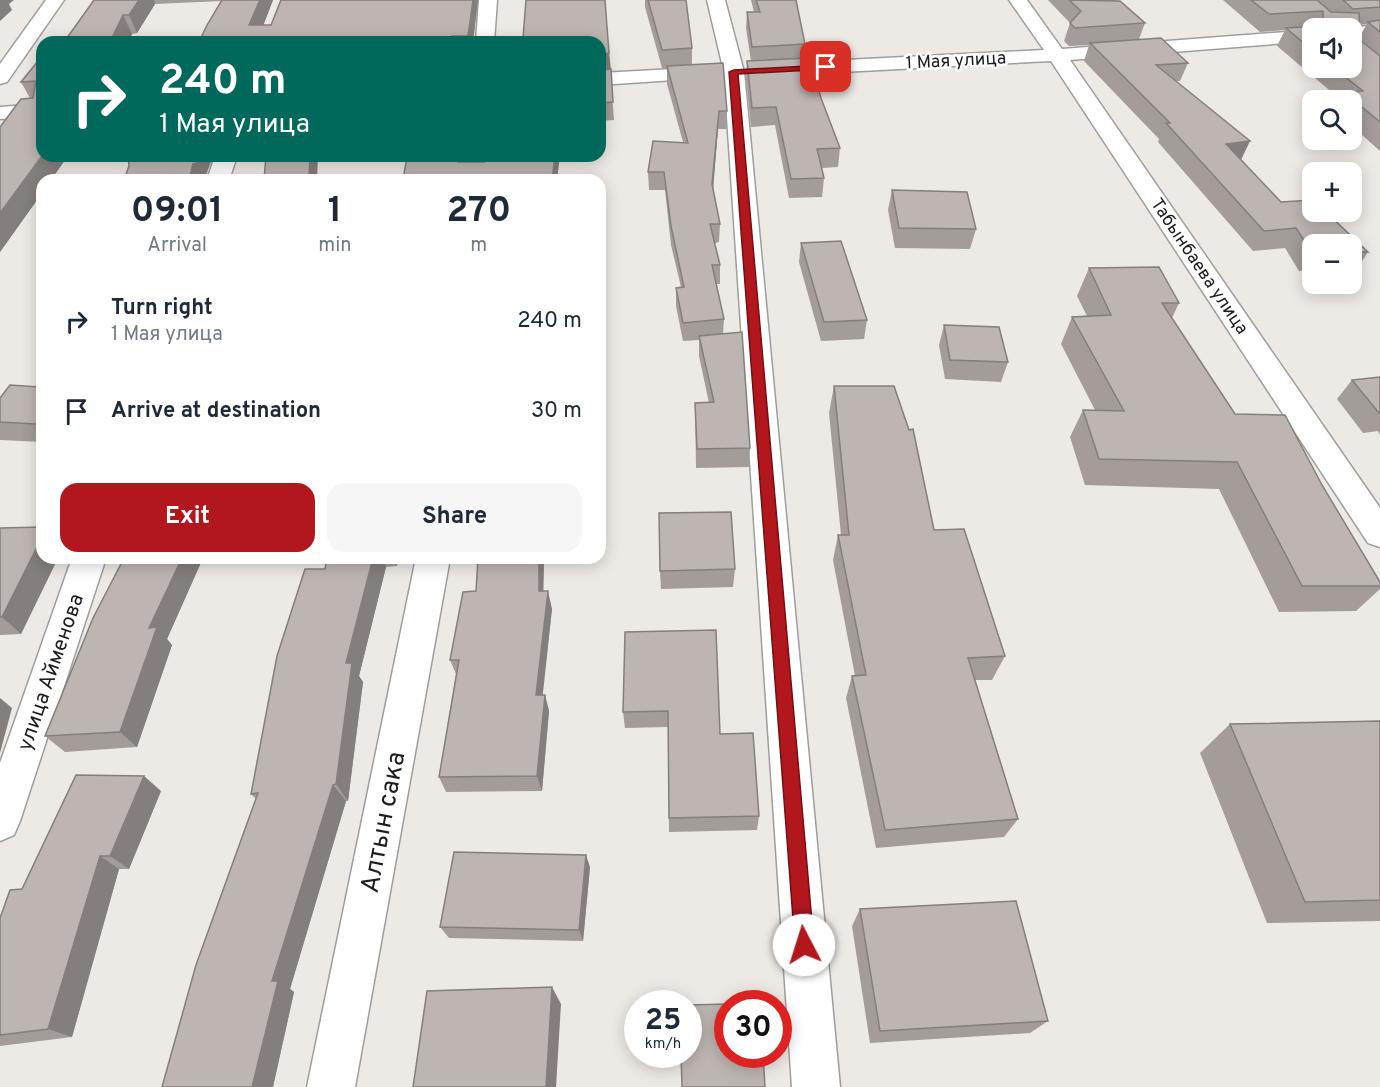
<!DOCTYPE html>
<html lang="en">
<head>
<meta charset="utf-8">
<style>
  body { margin:0; font-family:Overpass,sans-serif; background:#f6f6f7; color:#1f2937; height:100vh; display:flex; flex-direction:column; font-size:22px; white-space:nowrap }
  * { box-sizing:border-box; margin:0 }
  p { font-size:20px; color:#747a83 }
  .icon { flex:none; width:33px; height:33px; fill:none; stroke:currentColor; stroke-width:2; stroke-linecap:round; stroke-linejoin:round }
  .map { position:relative; flex:1; overflow:hidden }
  .side { position:absolute; left:36px; top:174px; width:570px; height:390px; display:flex; flex-direction:column; background:#fff; border-radius:18px; box-shadow:0 3px 15px #0003 }
  .side>* { flex:none }
  .top-card { position:absolute; left:36px; top:36px; width:570px; height:126px; border-radius:18px; box-shadow:0 3px 15px #0003; background:#00695c; color:#fff; overflow:hidden }
  .buttons { position:absolute; left:1302px; top:18px; display:grid; gap:12px }
  .buttons a { display:grid; place-items:center; width:60px; height:60px; border-radius:12px; background:#fff; box-shadow:0 3px 15px #0003; font-size:30px }
  .speed { position:absolute; left:624px; top:990px; display:flex; gap:12px; font-size:30px; font-weight:700; text-align:center }
  .speed>* { display:grid; place-content:center; width:78px; height:78px; border-radius:50%; background:#fff; box-shadow:0 3px 15px #0003; line-height:1 }
  .speed small { font-size:15px; font-weight:400 }
  .speed .limit { border:9px solid #d22; background:#fff; color:#111 }
  .pin { position:absolute; display:grid; place-items:center; width:51px; height:51px; color:#fff; margin:-26px; border-radius:12px; box-shadow:0 3px 9px #0006 }
  .me { position:absolute; width:66px; margin:-33px; rotate:355deg; stroke-linejoin:round; filter:drop-shadow(0 0 4px #0008) }
  .turn { display:flex; align-items:center; gap:21px; height:126px; padding:0 24px; font-size:27px }
  .turn .icon { width:78px; height:78px; stroke-width:2.5 }
  .turn b { display:block; font-size:42px; line-height:51px }
  .eta { display:flex; justify-content:space-evenly; align-items:center; height:102px; text-align:center }
  .eta b { font-size:36px; font-weight:700; line-height:42px }
  .button { display:flex; gap:12px; margin-top:auto; padding:12px 24px }
  .button a { flex:1; height:69px; border-radius:18px; background:#b2171d; color:#fff; font-size:24px; font-weight:700; line-height:69px; text-align:center }
  .button a+a { background:#f6f6f7; color:#1f2937 }
  ul { padding:0; list-style:none }
  li { display:flex; align-items:center; gap:18px; height:90px; padding:0 24px }
  li div { flex:1 }
  li b { display:block; font-size:22px }
  li em { font-style:normal }
  .map>svg:first-child { display:block }
</style>
</head>
<body>
<div class="map">
<svg width="1380" height="1087" viewBox="0 0 1380 1087">
  <rect width="100%" height="100%" fill="#ede9e4"/>
  <g fill="none" stroke-linecap="round" stroke-linejoin="round">
    <defs>
      <g id="street">
        <path d="M46 0H64L7 82 0 84V64Z"/>
        <path d="M479 0H497L494 42H476Z"/>
        <path d="M707 0H725L744 72 840 1087H792L724 72Z"/>
        <path d="M1009 0H1027L1062 49 1312 30V41L1070 60 1380 508V547L1368 543 1051 61 766 76 759 74 756 70 759 66 766 64 1044 50Z"/>
        <path d="M1380 25V35L1352 38V28H1345Z"/>
        <path d="M712 67 719 69 722 73 719 77 600 85V73Z"/>
        <path d="M42 104V116L0 119V107Z"/>
        <path d="M215 156H237L229 180H207Z"/>
        <path d="M466 156H488L486 180H464Z"/>
        <path d="M72 558H106L20 821 14 835 0 841V763Z"/>
        <path d="M416 558H450L355 1087H307Z"/>
      </g>
    </defs>
    <use href="#street" stroke="#9e9e9e" stroke-width="3"/>
    <use href="#street" fill="#fff" fill-rule="evenodd"/>
  </g>
  <g fill="#a39c98" fill-rule="evenodd">
    <path d="M94 0H273L263 25H271L281 0H478L473 42H199L222 1 155 4 137 33 132 34 128 42H64Z"/>
    <path d="M605 0 614 120 600 121V42H524L523 38Z"/>
    <path d="M645 0H686L692 48V65L727 111 726 129H718L713 188 720 224 719 242 715 243 720 265V284H716L724 319 723 334 750 448 749 467 696 468 695 403H709L699 356V340L683 341 676 306V288L681 287 671 245 665 190H649L648 172 683 142 667 84V68H662L645 7Z"/>
    <path d="M751 0H796L805 44 804 58 821 98 840 148 838 167 822 168 824 178 822 197 789 198 775 125 751 127 746 79 747 61H751L746 28 747 12H754Z"/>
    <path d="M1048 0H1114L1145 23 1139 39 1188 63 1180 81H1176L1240 160 1281 202 1368 252 1355 272H1352V244H1312V271H1299L1285 248 1253 251 1158 142 1159 139 1084 61 1089 45 1069 46 1064 41 1070 23Z"/>
    <path d="M1223 0H1380V151L1352 126V100H1341L1277 46 1285 30 1260 32ZM1367 24 1360 36V25ZM1312 28 1352 68H1312Z"/>
    <path d="M42 56V193L0 252 30 98 21 82Z"/>
    <path d="M892 190 976 229 970 249 895 248 888 210Z"/>
    <path d="M801 243 867 320 864 339 821 341 799 262Z"/>
    <path d="M1089 268 1179 303 1172 318 1235 414 1322 485 1380 582V589L1356 611 1279 612 1219 489 1085 485 1070 437 1083 410H1095L1061 344 1072 317 1087 316 1077 296Z"/>
    <path d="M944 325 1008 362 1001 382 945 379 939 345Z"/>
    <path d="M1380 377V435L1378 431 1363 433 1337 399 1352 380Z"/>
    <path d="M42 382V442L0 440V398L40 387Z"/>
    <path d="M834 386 934 530 1005 656 992 680H975L1018 819 1004 837 876 848 846 698 852 676H855L833 560 838 535H841L829 413Z"/>
    <path d="M0 528 42 558H58L21 634 0 635Z"/>
    <path d="M124 558H203L167 639 172 645 137 747 65 752 45 736Z"/>
    <path d="M327 558H398L397 566 386 567 359 676 363 682 348 801H346L290 989 294 992 273 1087H162L256 799 251 794 325 569Z"/>
    <path d="M544 558 543 591 552 609 542 695H545L549 711 542 791 446 792 439 777 456 674 450 660 476 591Z"/>
    <path d="M735 569 733 587 661 589 660 571Z"/>
    <path d="M625 632 720 734 759 816 757 830 669 832 668 727 625 728 623 712Z"/>
    <path d="M1380 721V921L1267 923 1200 753 1230 724Z"/>
    <path d="M161 791 129 869H119L72 1037 0 1046V918Z"/>
    <path d="M590 867 583 941 449 938 440 927Z"/>
    <path d="M860 909 1048 1021 1030 1033 870 1043 852 926Z"/>
  </g>
  <g fill="#847f7c">
    <path d="M0 0H14L9 4 12 10 0 21Z"/>
    <path d="M139 0H154L155 4 137 33 129 15Z"/>
    <path d="M260 0H273L257 42 249 25Z"/>
    <path d="M473 0H478L473 42H469L468 36Z"/>
    <path d="M123 15 132 34 128 42H110Z"/>
    <path d="M609 53 611 70 600 71V54Z"/>
    <path d="M719 111 718 129 712 202V184Z"/>
    <path d="M1250 141 1241 160 1226 144Z"/>
    <path d="M42 156H68L51 180H42V193L0 252V213Z"/>
    <path d="M198 156H213L205 178 206 180H189L193 164 196 160Z"/>
    <path d="M310 156H318L317 180H309Z"/>
    <path d="M458 156H463L464 158 462 180 458 162Z"/>
    <path d="M555 156H560L557 180H552Z"/>
    <path d="M42 416V431L36 424Z"/>
    <path d="M42 537V558H58L21 634 2 617Z"/>
    <path d="M182 558H203L167 639 172 645 137 747 120 732 149 628Z"/>
    <path d="M373 558H382L386 567 359 676 363 682 348 801 336 784 346 663Z"/>
    <path d="M394 558H398L397 566Z"/>
    <path d="M539 558H544L543 609 539 591Z"/>
    <path d="M548 591 552 609 541 711 536 695Z"/>
    <path d="M545 695 549 711 542 791 537 776Z"/>
    <path d="M0 698 12 708 0 753Z"/>
    <path d="M144 776 161 791 129 869 110 856Z"/>
    <path d="M333 785 346 801 290 989 294 992 273 1087H252L272 981Z"/>
    <path d="M586 855 590 867 583 941 579 930Z"/>
    <path d="M100 856 119 869 72 1037 48 1029Z"/>
    <path d="M552 987 561 1004 556 1087H546Z"/>
  </g>
  <g fill="#bdb5b1" stroke="#847f7c" stroke-width="1.5">
    <path d="M94 0H139L129 15H123L110 42H64Z"/>
    <path d="M222 0H260L249 25H271L281 0H473L468 36H452V42H199L207 25Z"/>
    <path d="M526 0H605L609 53 600 54V42H568V39L523 38Z"/>
    <path d="M648 0H686L692 48 662 50Z"/>
    <path d="M756 0H796L805 44 752 47 747 12H760Z"/>
    <path d="M1069 0 1120 1 1145 23 1075 28 1070 23 1081 11Z"/>
    <path d="M1251 0H1317L1331 12 1359 13 1360 40 1380 56V122L1345 93 1363 91 1334 68H1352V28H1312V50L1286 28 1321 26 1323 23V11L1269 14Z"/>
    <path d="M1343 0H1380V7L1353 9Z"/>
    <path d="M1380 20V32L1368 22Z"/>
    <path d="M1161 38 1188 63 1156 65 1250 141 1226 144 1281 202 1312 200V212H1326L1368 252H1352V244H1312V251H1311L1296 228 1264 231 1166 123H1170L1090 43Z"/>
    <path d="M42 56V156L0 213V127L21 99 33 98 36 81 21 82Z"/>
    <path d="M809 58 821 98 840 148 817 149 824 178 791 179 776 107 752 108 747 61Z"/>
    <path d="M723 63 727 111H719L712 184 720 224H710L720 265H712L724 319 683 323 676 288 684 287 671 226 664 172H648L653 141 688 143 667 66Z"/>
    <path d="M611 69 613 102 600 103V70Z"/>
    <path d="M128 156H198L196 160 198 163 193 164 189 180H124L129 166Z"/>
    <path d="M266 156H310L309 180H264Z"/>
    <path d="M407 156H458V162H484V156H555L552 180H403Z"/>
    <path d="M892 190 967 192 976 229 899 228Z"/>
    <path d="M841 241 867 320 824 322 801 243Z"/>
    <path d="M1159 267 1179 303H1162L1235 414 1285 415 1322 485 1380 582V586H1302L1237 462 1099 459 1083 410 1124 411 1072 317 1111 315 1089 268Z"/>
    <path d="M944 325 999 327 1008 362 950 360Z"/>
    <path d="M742 332 750 448 697 449 695 403 714 402 699 336Z"/>
    <path d="M1380 377V413H1379L1352 380Z"/>
    <path d="M42 382V416L36 424 0 422V398L10 385 40 387Z"/>
    <path d="M834 386H894L909 430 913 429 934 530 964 529 1005 656 968 658 1018 819 885 830 852 676 866 675 838 535H849Z"/>
    <path d="M731 512 735 569 660 571 659 513Z"/>
    <path d="M42 527V537L2 617H0V528Z"/>
    <path d="M124 558H182L149 628 157 627 120 732 45 736 93 618Z"/>
    <path d="M327 558H373L346 663H352L336 784 333 785 272 981H278L252 1087H162L196 965 258 793 251 794 277 656 305 569H325Z"/>
    <path d="M478 558H539V591H548L536 695H545L537 776 439 777 459 660H450L463 592 476 591Z"/>
    <path d="M716 630 720 734 753 733 759 816 669 818 668 711 623 712 625 632Z"/>
    <path d="M1380 721V900L1305 902 1230 724Z"/>
    <path d="M76 775 144 776 110 856H100L48 1029 0 1035V918L10 890 22 889Z"/>
    <path d="M454 852 586 855 579 930 440 927Z"/>
    <path d="M1016 901 1048 1021 880 1031 860 909Z"/>
    <path d="M552 987 546 1087H413L427 991Z"/>
    <path d="M728 1004V1054H763L765 1087H682L681 1054H688V1005Z"/>
  </g>
  <path fill="#b2171d" stroke="#740f13" stroke-width="1.5" d="M826 65 829 66V69L738 74 814 945 811 952 804 955 798 952 795 945 729 72 734 70Z"/>
  <g text-anchor="middle" stroke-width="5" stroke-linejoin="round" paint-order="stroke">
    <g font-size="18" fill="#1d1d1d" stroke="#fff">
      <text transform="translate(956 60) rotate(-3)" y="6">1 Мая улица</text>
      <text transform="translate(1200 266) rotate(56)" y="6">Табынбаева улица</text>
    </g>
    <g font-size="21" fill="#1d1d1d" stroke="#fff">
      <text transform="translate(50 672) rotate(-71)" y="7">улица Айменова</text>
    </g>
    <g font-size="26" fill="#1d1d1d" stroke="#fff">
      <text transform="translate(382 822) rotate(-79)" y="9">Алтын сака</text>
    </g>
  </g>
</svg>
<div class="buttons">
<a><svg class="icon" aria-label="sound" viewBox="0 0 24 24"><path d="M4 9h4l5-4v14l-5-4H4zM17 9q2 3 0 6"/></svg></a>
<a><svg class="icon" aria-label="search" viewBox="0 0 24 24"><circle cx="10" cy="10" r="6"/><path d="M15 15l6 6"/></svg></a>
<a>+</a>
<a>−</a>
</div>
<div class="speed"><div>25<small>km/h</small></div><div class="limit">30</div></div>
<div class="pin" style="left:826px;top:67px;background:#d93025"><svg class="icon" aria-label="arrive" viewBox="0 0 24 24"><path d="M6 21V4h12l-3 4 3 4H6"/></svg></div>
<svg class="me" style="left:804px;top:945px" viewBox="-20 -20 40 40"><circle r="19" fill="#fff"/><path d="M0-13L10 11 0 6-10 11z" fill="#b2171d"/></svg>
<div class="top-card">
<div class="turn"><svg class="icon" aria-label="right" viewBox="0 0 24 24"><path d="M7 20v-9h11M14 6l5 5-5 5"/></svg><div><b>240 m</b>1 Мая улица</div></div>
</div>
<section class="side">
<div class="eta">
<div><b>09:01</b><p>Arrival</p></div>
<div><b>1</b><p>min</p></div>
<div><b>270</b><p>m</p></div>
</div>
<ul>
<li><svg class="icon" aria-label="right" viewBox="0 0 24 24"><path d="M7 20v-9h11M14 6l5 5-5 5"/></svg><div><b>Turn right</b><p>1 Мая улица</p></div><em>240 m</em></li>
<li><svg class="icon" aria-label="arrive" viewBox="0 0 24 24"><path d="M6 21V4h12l-3 4 3 4H6"/></svg><div><b>Arrive at destination</b></div><em>30 m</em></li>
</ul>
<div class="button"><a>Exit</a><a>Share</a></div>
</section>
</div>
</body>
</html>
